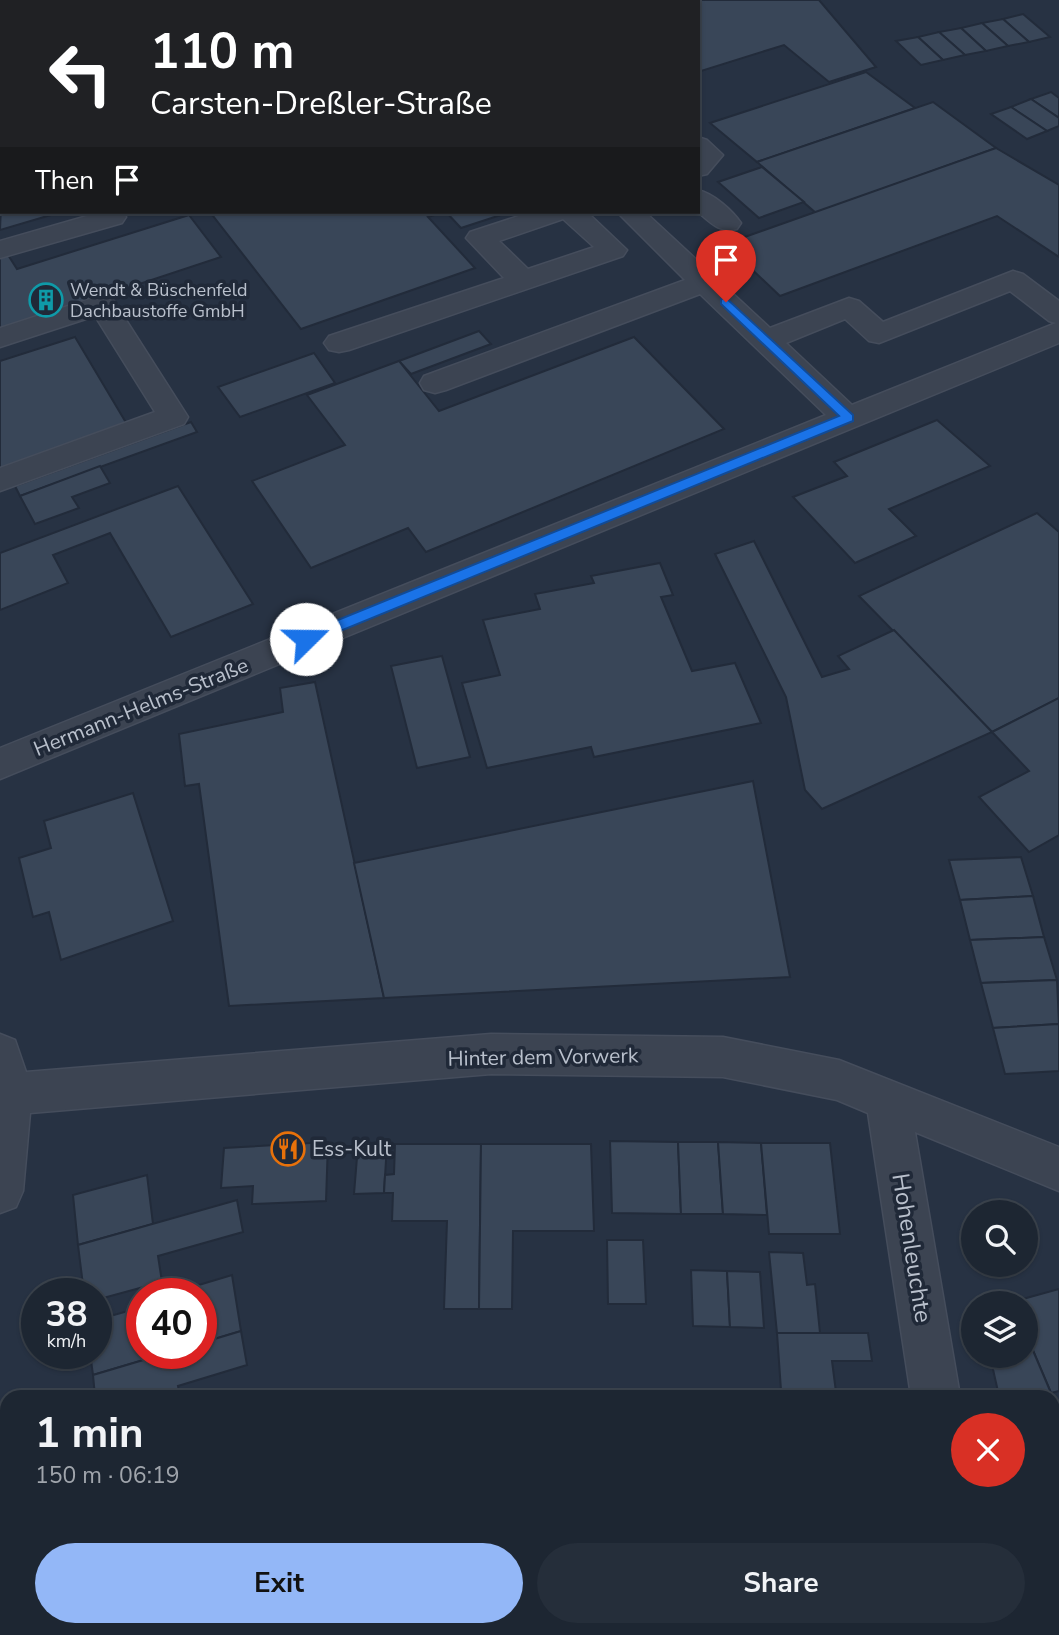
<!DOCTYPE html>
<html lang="en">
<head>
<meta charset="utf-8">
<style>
  body { margin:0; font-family:"Nunito Sans",sans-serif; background:#252e3a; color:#f1f3f6; height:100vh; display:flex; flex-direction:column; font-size:26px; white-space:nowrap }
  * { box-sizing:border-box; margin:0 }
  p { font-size:23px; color:#a0a5ac }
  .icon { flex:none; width:38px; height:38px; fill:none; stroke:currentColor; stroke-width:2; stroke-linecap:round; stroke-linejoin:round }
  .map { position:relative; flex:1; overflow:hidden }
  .sheet { position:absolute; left:0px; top:1390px; width:1060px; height:247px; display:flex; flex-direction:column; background:#1d2632; border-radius:21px 21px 0 0; box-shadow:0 2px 5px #0004,0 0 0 2px #3b434d }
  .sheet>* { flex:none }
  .hud { position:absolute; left:0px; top:0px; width:700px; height:214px; box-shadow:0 2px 5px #0004,0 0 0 2px #3b434d; background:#202124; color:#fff; overflow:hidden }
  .buttons { position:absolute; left:961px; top:1200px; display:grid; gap:14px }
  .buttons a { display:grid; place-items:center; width:77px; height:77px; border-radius:50%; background:#1d2632; box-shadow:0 2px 5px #0004,0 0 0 2px #3b434d; font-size:35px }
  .speed { position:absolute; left:21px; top:1278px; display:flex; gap:14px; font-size:35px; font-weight:700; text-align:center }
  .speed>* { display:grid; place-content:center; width:91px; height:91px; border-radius:50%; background:#1d2632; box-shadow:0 2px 5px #0004,0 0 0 2px #3b434d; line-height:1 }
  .speed small { font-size:18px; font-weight:400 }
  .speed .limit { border:10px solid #d22; background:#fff; color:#111 }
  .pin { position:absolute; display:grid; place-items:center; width:60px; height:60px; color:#fff; margin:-72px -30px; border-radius:50% 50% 50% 0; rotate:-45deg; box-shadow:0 0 7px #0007 }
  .pin .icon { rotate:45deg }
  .me { position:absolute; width:77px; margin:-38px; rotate:68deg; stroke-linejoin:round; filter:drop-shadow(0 0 5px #0008) }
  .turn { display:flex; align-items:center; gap:24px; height:147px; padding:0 35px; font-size:32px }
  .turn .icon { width:91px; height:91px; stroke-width:2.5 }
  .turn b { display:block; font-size:49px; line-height:60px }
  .then { display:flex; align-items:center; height:66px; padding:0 35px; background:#0003; gap:14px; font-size:26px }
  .round { display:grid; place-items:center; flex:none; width:74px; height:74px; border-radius:37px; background:#252e3a }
  .headline { display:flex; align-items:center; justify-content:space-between; height:119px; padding:0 35px }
  h1 { font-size:42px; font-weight:700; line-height:52px }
  .cta { display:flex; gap:14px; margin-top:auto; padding:14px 35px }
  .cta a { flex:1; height:80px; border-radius:42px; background:#93b7f7; color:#111; font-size:28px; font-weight:700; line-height:80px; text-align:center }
  .cta a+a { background:#252e3a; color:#f1f3f6 }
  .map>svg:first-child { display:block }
</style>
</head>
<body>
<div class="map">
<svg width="1059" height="1635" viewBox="0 0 1059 1635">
  <rect width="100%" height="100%" fill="#273243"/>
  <g fill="#394658" stroke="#222b3a" stroke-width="2">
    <path d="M89 0H168L158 2Z"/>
    <path d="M595 0H819L876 67 829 82 784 45 698 72V2Z"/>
    <path d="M1023 14 1050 37 1029 42 1003 19Z"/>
    <path d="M1003 19 1029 42 1008 46 982 23Z"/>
    <path d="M982 23 1008 46 986 51 961 28Z"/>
    <path d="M961 28 986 51 965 55 939 32Z"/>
    <path d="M939 32 965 55 943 60 918 37Z"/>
    <path d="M918 37 943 60 921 65 896 41Z"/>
    <path d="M866 72 915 108 757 162 710 123Z"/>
    <path d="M1051 92 1059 98V118L1031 99Z"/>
    <path d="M1031 99 1059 118V126L1047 131 1011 107Z"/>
    <path d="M933 102 996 148 816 213 757 162Z"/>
    <path d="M1011 107 1047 131 1027 139 991 114Z"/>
    <path d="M996 148 1059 185V257L997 216 780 296 725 244Z"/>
    <path d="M762 167 804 202 759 218 718 182Z"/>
    <path d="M2 181V212H61L0 230Z"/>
    <path d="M210 212H444L428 217 475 268 301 329Z"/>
    <path d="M446 212H510L461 228Z"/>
    <path d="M189 215 221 257 0 330V257L8 255 17 269Z"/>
    <path d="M479 331 491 344 411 374 399 361Z"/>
    <path d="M75 337 128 426 0 471V361Z"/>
    <path d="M634 337 724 429 426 552 408 528 311 568 252 481 345 445 307 395 399 361 439 411Z"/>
    <path d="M314 353 335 383 240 417 218 387Z"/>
    <path d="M937 420 990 466 889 509 916 536 855 563 793 497 847 476 834 462Z"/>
    <path d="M191 422 197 432 20 496 15 486Z"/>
    <path d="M100 466 110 483 72 497 79 508 35 524 20 496Z"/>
    <path d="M178 486 253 604 171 637 110 533 53 555 68 583 0 610V553Z"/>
    <path d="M1037 513 1059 532V698L992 732 859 596Z"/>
    <path d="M754 541 822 677 849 669 838 656 894 630 992 732 822 809 805 790 786 697 715 554Z"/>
    <path d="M660 563 673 595 661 597 692 671 735 663 761 723 594 757 591 747 487 768 462 683 500 675 483 620 540 609 535 594 594 583 591 576Z"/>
    <path d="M442 656 470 757 417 768 391 666Z"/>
    <path d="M315 682 384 998 229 1006 199 784 185 786 179 734 283 712 280 688Z"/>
    <path d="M1059 698V835L1029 852 979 797 1029 771 992 732Z"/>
    <path d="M753 781 790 977 384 998 354 863Z"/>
    <path d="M133 793 173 921 61 960 49 912 33 917 19 858 51 848 44 821Z"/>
    <path d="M1021 857 1033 896 960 900 949 860Z"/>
    <path d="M1033 896 1044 937 970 940 960 900Z"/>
    <path d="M1044 937 1057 980 981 983 970 940Z"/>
    <path d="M1057 980 1059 1024 993 1028 981 983Z"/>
    <path d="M1059 1024V1071L1005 1074 993 1028Z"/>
    <path d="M610 1141 678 1142 681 1214 612 1213Z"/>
    <path d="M328 1142 326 1201 252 1204 253 1186 221 1188 224 1148Z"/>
    <path d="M678 1142H718L723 1214H681Z"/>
    <path d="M718 1142 761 1143 767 1215 723 1214Z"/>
    <path d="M761 1143H830L840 1234H769Z"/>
    <path d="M387 1144 384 1193 354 1194 358 1145Z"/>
    <path d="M395 1144H481L479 1309H444L447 1221H392L393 1193H384L385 1175 394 1174Z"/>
    <path d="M481 1144H591L594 1231H513L512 1309H479Z"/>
    <path d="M147 1175 153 1224 78 1245 73 1195Z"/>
    <path d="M237 1200 243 1232 158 1256 162 1282 96 1300V1293H84L78 1245Z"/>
    <path d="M607 1240H643L646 1304H608Z"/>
    <path d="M769 1252 803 1253 807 1285 815 1284 820 1333H777Z"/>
    <path d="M691 1270 727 1271 730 1327 693 1326Z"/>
    <path d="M727 1271 760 1272 764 1328 730 1327Z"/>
    <path d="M232 1275 241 1331 201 1343V1293H193L192 1287Z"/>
    <path d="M1059 1289V1391L1051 1393 1026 1334V1304L1012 1302Z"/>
    <path d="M142 1307V1353H167L93 1375 90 1353H96V1320Z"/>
    <path d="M241 1331 247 1365 178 1386 180 1396H95L93 1375 167 1353H201V1343Z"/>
    <path d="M777 1333H868L872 1361H832L836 1392 781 1390Z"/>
    <path d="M1026 1334 1051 1393 1053 1396H999L990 1356H1026Z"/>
    <path d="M1054 1399 1059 1412V1525L1054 1526Z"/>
    <path d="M1059 1534V1582L1054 1584V1536Z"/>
  </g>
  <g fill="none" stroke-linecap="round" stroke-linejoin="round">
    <defs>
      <g id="minor">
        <rect x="232" y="0" width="24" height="2"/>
        <path d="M331 0H370L371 2H330Z"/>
        <path d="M423 0H449L422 2Z"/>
        <path d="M544 0H568L569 2H546Z"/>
        <rect x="0" y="52" width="2" height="14"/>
        <path d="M698 137 707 140 723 155 707 174 698 176Z"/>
        <path d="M698 190C714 194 732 210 741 223L737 229C719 233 711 223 698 212Z"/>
        <path d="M101 212H122L126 217 122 223 0 258V241Z"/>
        <path d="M531 212H587L627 250 623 256 349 350 339 352 329 350 324 343 329 336 504 278 466 238 470 232ZM563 219 594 247 528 269 499 241Z"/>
        <path d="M617 212H645L770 328 849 298 859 301 883 322 1013 271 1023 274 1059 301V343L0 779V748L826 415 700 294 446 390 435 393 424 390 420 383 424 376 685 280ZM1010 291 1049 321 1056 323 852 405 786 343 845 319 869 341 879 343Z"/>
        <path d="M102 295 112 298 188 417 184 424 0 491V468L155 412 95 316 0 347V328Z"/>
        <path d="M0 1034 15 1040 26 1072 491 1034 723 1037 839 1060 1059 1147V1191L915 1132 960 1396H911L868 1113 837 1100 723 1077 491 1074 30 1113 23 1191 16 1207 0 1213Z"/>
        <path d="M0 1522 7 1525V1584L0 1581Z"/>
        <path d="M15 1629H69L71 1635H17Z"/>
        <path d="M945 1629H999L1000 1635H946Z"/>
      </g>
    </defs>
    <use href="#minor" stroke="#454d5c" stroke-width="3"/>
    <use href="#minor" fill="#3c4452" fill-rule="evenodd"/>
  </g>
  <path fill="#1a73e8" stroke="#114b97" stroke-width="2" d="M726 298 853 415V421L311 643H301L299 639 301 635 839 416 721 304V299Z"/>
  <defs>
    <symbol id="building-ring" viewBox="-11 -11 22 22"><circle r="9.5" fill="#202938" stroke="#0f9aa8" stroke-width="1.5"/><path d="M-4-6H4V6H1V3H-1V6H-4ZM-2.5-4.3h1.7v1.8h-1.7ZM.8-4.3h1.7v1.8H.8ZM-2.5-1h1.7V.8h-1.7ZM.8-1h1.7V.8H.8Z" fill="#0f9aa8"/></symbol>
    <symbol id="restaurant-ring" viewBox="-11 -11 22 22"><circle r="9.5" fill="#202938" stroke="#e8710a" stroke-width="1.5"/><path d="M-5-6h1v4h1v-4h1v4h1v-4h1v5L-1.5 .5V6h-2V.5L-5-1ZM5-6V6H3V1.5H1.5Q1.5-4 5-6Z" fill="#e8710a"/></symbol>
  </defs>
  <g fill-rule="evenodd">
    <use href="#building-ring" x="27" y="281" width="38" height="38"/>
    <use href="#restaurant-ring" x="269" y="1130" width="38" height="38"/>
  </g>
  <g text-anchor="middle" stroke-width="7" stroke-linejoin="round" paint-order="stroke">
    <g font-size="18" fill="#b9c0cc" stroke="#202938" text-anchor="start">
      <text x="70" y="296">Wendt &amp; Büschenfeld<tspan x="70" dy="21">Dachbaustoffe GmbH</tspan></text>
    </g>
    <g font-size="21" fill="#b9c0cc" stroke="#202938">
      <text transform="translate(141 707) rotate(-22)" y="7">Hermann-Helms-Straße</text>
      <text transform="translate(543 1057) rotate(-1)" y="7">Hinter dem Vorwerk</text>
    </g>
    <g font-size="21" fill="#b9c0cc" stroke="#202938" text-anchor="start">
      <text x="312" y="1156">Ess-Kult</text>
    </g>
    <g font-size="24" fill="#b9c0cc" stroke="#202938">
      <text transform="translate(912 1248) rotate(81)" y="8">Hohenleuchte</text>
    </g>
  </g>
</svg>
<div class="buttons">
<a><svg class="icon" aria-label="search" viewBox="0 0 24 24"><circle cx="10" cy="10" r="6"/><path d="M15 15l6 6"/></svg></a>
<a><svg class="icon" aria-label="layers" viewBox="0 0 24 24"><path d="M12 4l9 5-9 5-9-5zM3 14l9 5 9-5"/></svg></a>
</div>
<div class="speed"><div>38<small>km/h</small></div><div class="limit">40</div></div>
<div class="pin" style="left:726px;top:302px;background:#d93025"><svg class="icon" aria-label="arrive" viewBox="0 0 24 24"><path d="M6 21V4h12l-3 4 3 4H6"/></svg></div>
<svg class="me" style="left:306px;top:639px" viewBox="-20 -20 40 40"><circle r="19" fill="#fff"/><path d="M0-13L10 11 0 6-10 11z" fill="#1a73e8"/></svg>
<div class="hud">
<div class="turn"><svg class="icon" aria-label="left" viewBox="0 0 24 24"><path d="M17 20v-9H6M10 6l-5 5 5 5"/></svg><div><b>110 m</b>Carsten-Dreßler-Straße</div></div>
<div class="then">Then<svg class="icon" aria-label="arrive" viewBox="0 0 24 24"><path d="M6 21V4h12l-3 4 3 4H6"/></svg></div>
</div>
<section class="sheet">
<div class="headline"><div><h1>1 min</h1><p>150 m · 06:19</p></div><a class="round" style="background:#d93025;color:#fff"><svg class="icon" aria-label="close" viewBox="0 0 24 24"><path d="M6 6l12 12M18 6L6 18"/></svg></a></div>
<div class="cta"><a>Exit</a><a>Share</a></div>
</section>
</div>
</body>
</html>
